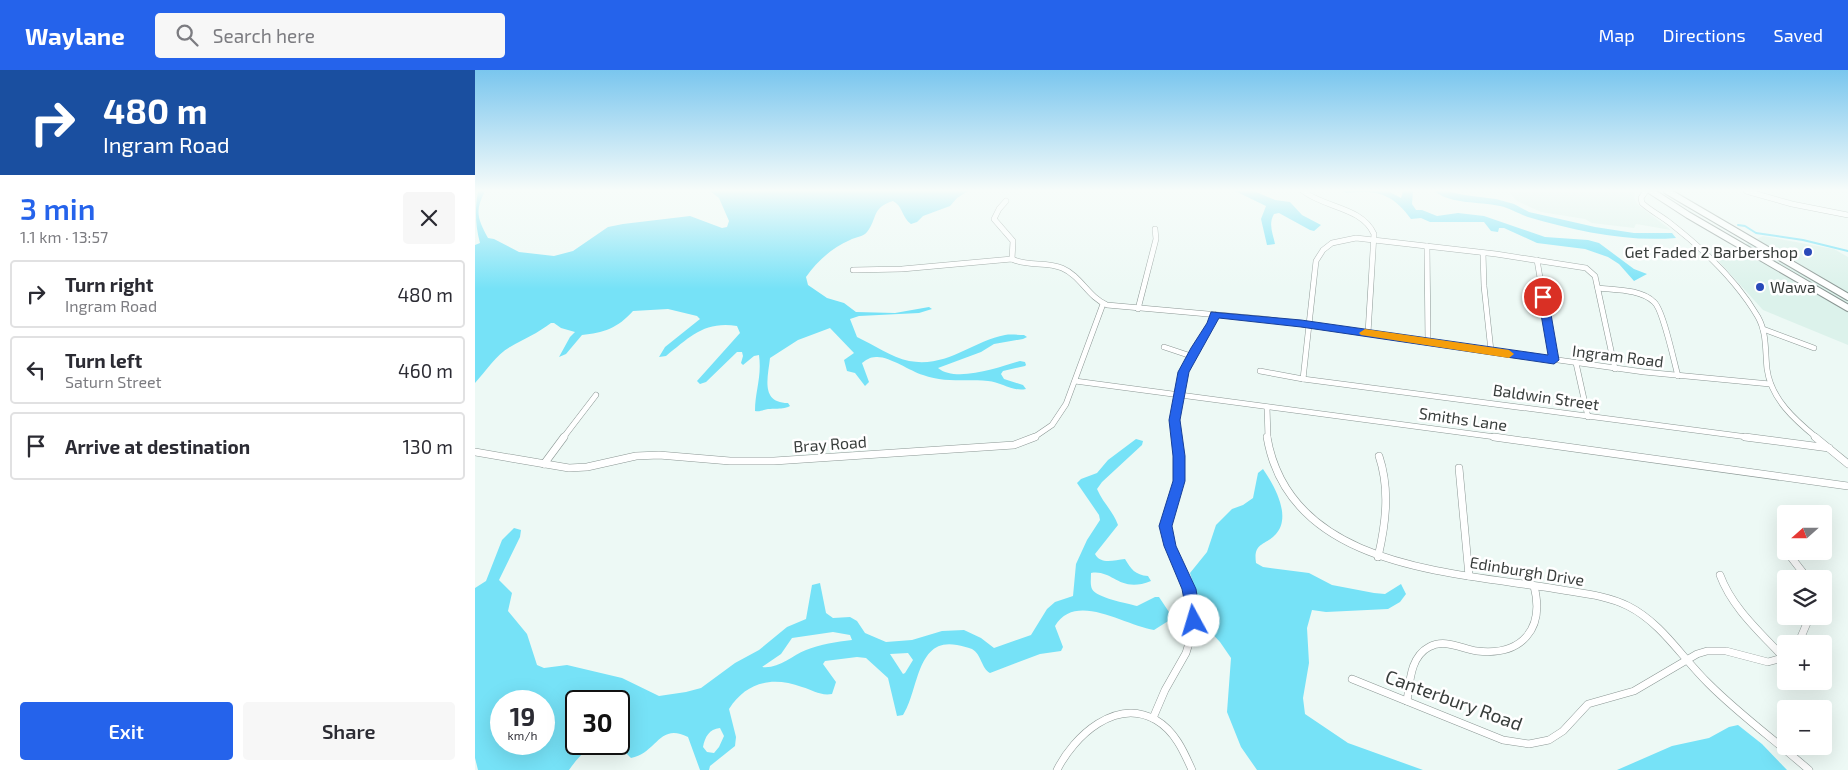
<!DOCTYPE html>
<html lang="en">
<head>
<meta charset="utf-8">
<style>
  body { margin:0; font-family:"Exo 2",sans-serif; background:#f7f7f7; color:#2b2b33; height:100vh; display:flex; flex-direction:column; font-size:19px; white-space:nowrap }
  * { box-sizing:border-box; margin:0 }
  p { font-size:16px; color:#7c7c81 }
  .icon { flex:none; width:28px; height:28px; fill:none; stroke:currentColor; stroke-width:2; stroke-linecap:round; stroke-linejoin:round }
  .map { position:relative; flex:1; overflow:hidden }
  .side { display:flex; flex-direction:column; background:#fff; width:475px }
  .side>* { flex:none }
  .banner { background:#1a4fa0; color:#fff; overflow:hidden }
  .needle { width:32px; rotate:249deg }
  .fabs { position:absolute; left:1302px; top:435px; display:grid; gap:10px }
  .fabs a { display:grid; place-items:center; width:55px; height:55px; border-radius:5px; background:#fff; box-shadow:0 5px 20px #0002; font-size:25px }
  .speed { position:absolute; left:15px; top:620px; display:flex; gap:10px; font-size:25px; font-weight:700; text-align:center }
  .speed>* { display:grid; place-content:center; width:65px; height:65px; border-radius:50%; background:#fff; box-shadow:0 5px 20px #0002; line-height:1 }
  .speed small { font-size:12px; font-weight:400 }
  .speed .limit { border:2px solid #111; border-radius:8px; background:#fff; color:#111 }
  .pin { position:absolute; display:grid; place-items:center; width:42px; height:42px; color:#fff; margin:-21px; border:2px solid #fff; border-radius:50%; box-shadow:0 1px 5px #0007 }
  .me { position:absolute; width:55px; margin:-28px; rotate:354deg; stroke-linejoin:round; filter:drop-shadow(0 0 4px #0008) }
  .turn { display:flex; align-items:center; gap:18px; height:105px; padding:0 20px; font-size:22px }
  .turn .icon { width:65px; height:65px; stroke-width:2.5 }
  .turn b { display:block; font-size:35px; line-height:42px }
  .round { display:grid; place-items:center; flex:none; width:52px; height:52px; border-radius:5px; background:#f7f7f7 }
  .headline { display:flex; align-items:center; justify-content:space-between; height:85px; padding:0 20px }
  h1 { font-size:30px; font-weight:600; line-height:38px; color:#2563eb }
  .button { display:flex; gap:10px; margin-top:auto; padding:10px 20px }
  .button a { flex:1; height:58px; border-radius:5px; background:#2563eb; color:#fff; font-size:20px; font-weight:600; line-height:58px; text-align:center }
  .button a+a { background:#f7f7f7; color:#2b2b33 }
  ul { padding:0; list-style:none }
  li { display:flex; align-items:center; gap:15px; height:68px; margin:0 10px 8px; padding:0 10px; border:2px solid #e1e1e2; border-radius:5px }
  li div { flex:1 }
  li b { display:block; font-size:19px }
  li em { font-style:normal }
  header { display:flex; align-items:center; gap:30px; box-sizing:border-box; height:70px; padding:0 25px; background:#2563eb; color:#fff }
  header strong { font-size:24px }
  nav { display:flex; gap:28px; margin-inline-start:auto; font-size:18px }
  .search { width:350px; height:45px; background:#f7f7f7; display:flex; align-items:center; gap:12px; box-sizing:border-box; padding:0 18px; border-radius:5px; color:#7c7c81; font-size:19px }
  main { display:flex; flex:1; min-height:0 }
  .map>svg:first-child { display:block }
</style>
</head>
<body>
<header>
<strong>Waylane</strong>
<div class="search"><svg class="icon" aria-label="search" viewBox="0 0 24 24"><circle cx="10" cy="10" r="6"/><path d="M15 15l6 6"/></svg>Search here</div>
<nav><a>Map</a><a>Directions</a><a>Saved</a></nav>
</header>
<main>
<section class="side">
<div class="banner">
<div class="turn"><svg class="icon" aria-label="right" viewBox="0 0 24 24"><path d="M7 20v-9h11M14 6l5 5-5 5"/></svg><div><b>480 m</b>Ingram Road</div></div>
</div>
<div class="headline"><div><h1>3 min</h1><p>1.1 km · 13:57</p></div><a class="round"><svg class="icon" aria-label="close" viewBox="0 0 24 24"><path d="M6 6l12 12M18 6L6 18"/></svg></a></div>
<ul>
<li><svg class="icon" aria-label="right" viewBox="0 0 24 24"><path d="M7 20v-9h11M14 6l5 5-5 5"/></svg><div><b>Turn right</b><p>Ingram Road</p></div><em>480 m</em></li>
<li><svg class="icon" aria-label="left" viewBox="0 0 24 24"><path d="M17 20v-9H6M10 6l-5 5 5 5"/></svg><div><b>Turn left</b><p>Saturn Street</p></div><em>460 m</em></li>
<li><svg class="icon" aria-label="arrive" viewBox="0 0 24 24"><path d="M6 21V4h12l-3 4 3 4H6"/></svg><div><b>Arrive at destination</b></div><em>130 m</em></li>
</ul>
<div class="button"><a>Exit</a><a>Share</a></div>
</section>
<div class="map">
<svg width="1373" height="700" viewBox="0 0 1373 700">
  <rect width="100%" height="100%" fill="#edf9f5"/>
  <g fill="#dcf2eb">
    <path d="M1033 121H1161L1159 128 1163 135 1196 160 1161 154 1159 158 1117 153 1110 149 1066 142 1042 131Z"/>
    <path d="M1288 166 1359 179 1373 187V275L1288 240 1241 188Z"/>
  </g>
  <g fill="#76e2f7" fill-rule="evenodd">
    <path d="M3 121H10C0 141 2 148 13 168L19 169 44 182 79 186 98 181 133 157 148 154 215 146 247 158 252 157 254 151 244 128 235 121H493L482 128 475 136 448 146 442 152 436 154C427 148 428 136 418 131 396 138 403 148 392 162 388 167 380 167 375 170 357 178 342 191 331 207L333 215 352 228 369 233 381 242 420 243 454 237 457 239 444 243 384 246 375 249 382 267C399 275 416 287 434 291 473 298 497 271 530 265 536 264 543 265 549 265L552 267 548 269 519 274 506 282 463 298C481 313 525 297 545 291L550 292 551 295 550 296 528 301 526 304 529 309 548 315 551 319C538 322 526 312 513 311 491 309 469 313 448 305 435 301 414 286 401 287 395 287 391 290 387 293L394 312 390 316 380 303 372 301 369 290 379 283 355 258 323 270 295 288C293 307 285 333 313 333L315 336C307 340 302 338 293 339 288 340 285 342 280 341 280 321 287 307 284 285L279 286 268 295 266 293 268 286 267 282H262L231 312 225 314 222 311 265 263 262 256C229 251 215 267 191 286L184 287 190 277 225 249 222 246 193 239 158 241C143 258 128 263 107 265L91 284 84 287 95 267 100 262 86 258 79 253H76C63 263 49 269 35 277 21 285 11 301 0 313V175L5 173C0 155 0 138 3 121Z"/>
    <path d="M760 121H779L800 130 815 132 827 145 846 155 839 161 835 160 804 143 799 144C793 154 798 164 800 174L792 175 786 149 791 136Z"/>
    <path d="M868 121H913L926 128 928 121H938L937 134 941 140H947L962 146 983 143 1009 146 1070 167 1113 170 1124 173 1159 199 1172 204 1159 211 1144 194 1133 187 1110 179 1062 173 1029 158H1024L1023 162 1016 161 1009 152H955L946 148 936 149C917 123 902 120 871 123Z"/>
    <path d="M959 121H972L989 125 1021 129 1039 134 1054 142 1120 157 1159 163H1197L1201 168C1150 172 1102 161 1053 147 1044 144 1035 138 1025 136 1003 131 978 135 959 121Z"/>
    <path d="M661 369 668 371 667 375 627 412 622 419C628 433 638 441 643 455L620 484C626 495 639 490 650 489 656 499 660 505 673 506L676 511C644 524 638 499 616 503 616 509 615 514 617 519 622 528 651 533 662 536L680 527H684L698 548 679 560C650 556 601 521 580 556L588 577 586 581 565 584 515 603C506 598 507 585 497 579 492 577 487 576 482 575 441 567 444 621 428 645L422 646 413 608 391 588 382 587 350 591 348 594 361 612 357 624C345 626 338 620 327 617 297 606 271 612 254 639L261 667 260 676 235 696 234 700H225L213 667C184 652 182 683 156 688L142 674H144V631H101V674H123C111 678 101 690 94 700H3L0 688V518L11 511 27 470 39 458 46 460 45 467 24 510 37 523 33 541 52 564 62 595 69 598 92 595 147 608 184 626 211 622 226 618 260 593 284 580 312 557 331 549 337 515 345 513 351 543 358 548 375 547 382 551 390 563 411 572 437 570 467 561 489 560 506 568 519 578 556 565 572 539 580 532 598 526 601 494 612 470 625 450 624 445 602 413 606 409 622 403 633 390ZM358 562 375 565 377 570C361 572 346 574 331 580 316 586 304 599 287 597L306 584 317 568ZM433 583 438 590 430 603 428 604 415 584ZM69 631V674H26V631ZM245 658 249 666 244 677 239 683 232 682 228 677C230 667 234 659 245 658Z"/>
    <path d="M788 399C799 415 817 446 801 464 790 476 778 472 781 493L788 497 834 503 857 515 899 523 910 524 926 514 931 524 925 532 913 539 851 542 837 540 832 558 834 593 828 628 830 644 873 673 948 700H782L766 677 752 642 756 588 745 572 728 554 725 535 715 503 732 482 741 455 757 439 768 435 778 428 783 403Z"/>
    <path d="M1263 655 1287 674 1312 700H1142L1197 676 1234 668 1254 657Z"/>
  </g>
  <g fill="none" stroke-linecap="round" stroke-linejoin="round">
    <path stroke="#76e2f7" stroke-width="2" d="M1263 155 1270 156 1281 163 1328 170 1373 181"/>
    <defs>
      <g id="minor-far1">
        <path d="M828 121C850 138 887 137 899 164L893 263"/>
        <path d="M1171 121 1166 128 1167 133C1176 141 1186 146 1195 153 1227 178 1262 211 1283 247 1292 263 1290 281 1292 299 1296 329 1320 350 1342 368"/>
        <path d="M1271 121 1317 134 1373 145"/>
        <path d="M531 131 524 139 519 149 538 171 537 189"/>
        <path d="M952 176 953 272"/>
        <path d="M1008 183 1009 216 1016 281"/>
        <path d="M1062 190 1079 290"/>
        <path d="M378 200 427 199 537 189C553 197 571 191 587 198 606 206 613 227 632 235L789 249 1169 302 1295 314"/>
        <path d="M1123 218C1140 220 1166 219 1179 232 1188 239 1199 292 1203 306"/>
        <path d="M663 239 681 169 680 159"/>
        <path d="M1288 259 1339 278"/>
        <path d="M689 277 716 286"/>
        <path d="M1101 293 1113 347"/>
        <path d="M785 301 828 309 1280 368"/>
        <path d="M828 309 841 191 848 180 857 173 881 168 1021 184 1111 198 1120 206 1140 299"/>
        <path d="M600 311 1028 368"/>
        <path d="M792 337 793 368"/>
        <path d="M88 368 121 325"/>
        <path d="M558 368 577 355 591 334 628 234"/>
        <path d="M702 368C699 340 705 307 718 281 725 268 736 259 739 244"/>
      </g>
      <g id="minor">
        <path d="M792 367C814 497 974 502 1076 518 1101 523 1129 524 1153 536 1187 553 1207 588 1234 614 1265 645 1301 671 1334 700"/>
        <path d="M1019 367 1373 416"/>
        <path d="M1270 367 1354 378"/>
        <path d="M1340 367 1373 394"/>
        <path d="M0 382 94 398 112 397 161 386 184 385 255 391H299L539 375 560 367"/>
        <path d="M69 394 89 367"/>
        <path d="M984 398 994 506"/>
        <path d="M1312 482 1333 509"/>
        <path d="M903 487C911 453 915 419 904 386"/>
        <path d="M1245 505C1257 538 1286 563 1309 588"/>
        <path d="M1323 574 1335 546"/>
        <path d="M877 609 1028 670 1054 674 1074 670 1088 661 1113 634 1159 621 1222 584 1232 581H1251L1293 592 1311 587"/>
        <path d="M932 631C935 612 935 587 954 577 970 568 987 579 1002 581 1047 586 1070 559 1059 516"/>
        <path d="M678 648 690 620 711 583 718 560 719 540 714 519 695 477 690 457 704 411 702 367"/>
        <path d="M582 700C599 666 641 627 681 650 700 661 709 682 717 700"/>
      </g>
      <g id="major">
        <path d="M1176 121 1213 145 1373 238"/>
        <path d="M1192 121 1373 227"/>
      </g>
    </defs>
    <use href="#minor-far1" stroke="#8b9794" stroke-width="6"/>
    <use href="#minor" stroke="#8b9794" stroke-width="8"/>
    <use href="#major" stroke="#8b9794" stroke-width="8"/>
    <use href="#minor-far1" stroke="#fff" stroke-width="5"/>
    <use href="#minor" stroke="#fff" stroke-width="7"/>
    <use href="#major" stroke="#fff" stroke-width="6"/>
  </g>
  <linearGradient id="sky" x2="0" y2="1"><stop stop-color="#7ac6ee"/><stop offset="0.55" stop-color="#f7fcfa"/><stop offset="1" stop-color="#f7fcfa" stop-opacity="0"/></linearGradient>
  <rect width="1373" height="219" fill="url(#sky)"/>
  <path fill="#2563eb" stroke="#184099" d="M1068 224 1073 227 1084 290 1079 294 826 257 744 248 714 302 705 350 710 386V411L697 456 701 476 721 519 726 551 724 556 719 558 714 556 707 519 689 476 684 456 698 411V386L694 350 703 302 716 278 732 253 736 242 826 250 1073 285 1063 227Z"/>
  <path fill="#f59e0b" d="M890 259 1034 280 1039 284 1034 288 886 265 884 263Z"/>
  <g fill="#2949b9" stroke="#fff" stroke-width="2">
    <circle cx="1333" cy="182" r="5"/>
    <circle cx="1285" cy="217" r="5"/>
  </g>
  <g text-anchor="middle" stroke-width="5" stroke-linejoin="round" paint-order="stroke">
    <g font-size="16" fill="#393e3c" stroke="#fff" text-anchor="end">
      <text x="1323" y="188">Get Faded 2 Barbershop</text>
      <text x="1295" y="223" text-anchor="start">Wawa</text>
    </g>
    <g font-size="16" fill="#393e3c" stroke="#fff">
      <text transform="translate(1143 286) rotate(7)" y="6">Ingram Road</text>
      <text transform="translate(1071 327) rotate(8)" y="6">Baldwin Street</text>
      <text transform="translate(988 349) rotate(8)" y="6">Smiths Lane</text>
      <text transform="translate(355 374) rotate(-4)" y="6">Bray Road</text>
      <text transform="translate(1052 501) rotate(9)" y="6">Edinburgh Drive</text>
    </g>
    <g font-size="19" fill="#393e3c" stroke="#fff">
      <text transform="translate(979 630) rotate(20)" y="7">Canterbury Road</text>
    </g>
  </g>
</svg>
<div class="fabs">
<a><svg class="needle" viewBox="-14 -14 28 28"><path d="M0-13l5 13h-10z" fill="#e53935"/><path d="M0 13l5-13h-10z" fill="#7c7c81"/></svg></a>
<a><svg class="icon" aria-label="layers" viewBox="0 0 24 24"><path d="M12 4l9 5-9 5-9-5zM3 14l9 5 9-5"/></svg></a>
<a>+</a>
<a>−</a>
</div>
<div class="speed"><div>19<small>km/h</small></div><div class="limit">30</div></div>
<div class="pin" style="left:1068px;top:227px;background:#d93025"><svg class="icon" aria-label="arrive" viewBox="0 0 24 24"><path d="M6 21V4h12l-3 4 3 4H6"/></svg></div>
<svg class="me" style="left:719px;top:551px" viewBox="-20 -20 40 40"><circle r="19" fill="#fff"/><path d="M0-13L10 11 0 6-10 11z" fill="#2563eb"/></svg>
</div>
</main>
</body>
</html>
